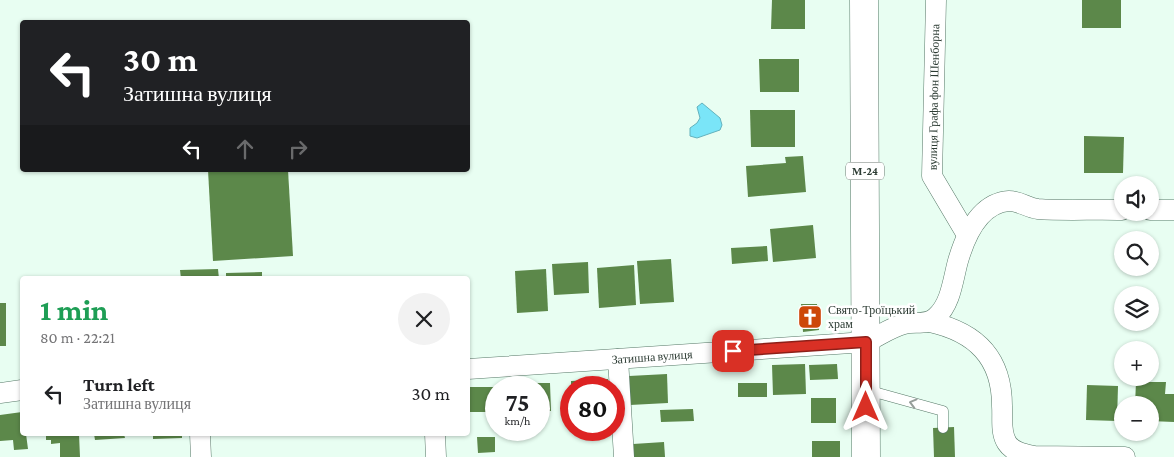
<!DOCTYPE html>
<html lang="en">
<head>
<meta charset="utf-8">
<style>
  body { margin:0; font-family:"Crimson Pro",serif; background:#f2f2f2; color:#202124; height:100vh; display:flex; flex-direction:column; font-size:19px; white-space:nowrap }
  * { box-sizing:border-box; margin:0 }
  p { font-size:16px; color:#757577 }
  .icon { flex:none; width:28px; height:28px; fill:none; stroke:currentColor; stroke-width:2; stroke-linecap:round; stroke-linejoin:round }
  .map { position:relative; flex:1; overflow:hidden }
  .side { position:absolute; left:20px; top:276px; width:450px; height:160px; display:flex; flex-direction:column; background:#fff; border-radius:5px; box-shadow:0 1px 4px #0004 }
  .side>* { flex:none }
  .banner { position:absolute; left:20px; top:20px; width:450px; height:152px; border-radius:5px; box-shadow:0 1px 4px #0004; background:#202124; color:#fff; overflow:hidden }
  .fabs { position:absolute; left:1114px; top:176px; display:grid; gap:10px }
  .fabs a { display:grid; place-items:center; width:45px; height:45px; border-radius:50%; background:#fff; box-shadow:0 1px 4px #0004; font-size:25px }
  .speed { position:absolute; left:485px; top:376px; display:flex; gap:10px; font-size:25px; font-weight:700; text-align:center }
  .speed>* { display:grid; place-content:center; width:65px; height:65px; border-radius:50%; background:#fff; box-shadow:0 1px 4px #0004; line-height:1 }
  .speed small { font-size:12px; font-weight:400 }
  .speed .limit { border:8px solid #d22; background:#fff; color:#111 }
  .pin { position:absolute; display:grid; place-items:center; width:42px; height:42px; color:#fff; margin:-21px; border-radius:10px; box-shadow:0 2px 8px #0006 }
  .me { position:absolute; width:55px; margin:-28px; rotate:0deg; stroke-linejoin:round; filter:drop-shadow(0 0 4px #0008) }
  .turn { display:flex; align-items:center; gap:18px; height:105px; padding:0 20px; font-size:22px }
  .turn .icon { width:65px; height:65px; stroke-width:2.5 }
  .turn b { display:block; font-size:35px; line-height:42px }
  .lanes { display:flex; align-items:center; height:48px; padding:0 20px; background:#0003; justify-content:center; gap:25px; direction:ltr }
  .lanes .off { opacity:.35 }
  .round { display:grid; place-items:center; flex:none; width:52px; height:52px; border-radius:26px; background:#f2f2f2 }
  .summary { display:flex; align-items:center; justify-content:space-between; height:85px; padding:0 20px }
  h1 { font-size:30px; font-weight:700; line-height:38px; color:#1e9e55 }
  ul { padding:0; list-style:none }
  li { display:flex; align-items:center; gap:15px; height:65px; padding:0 20px }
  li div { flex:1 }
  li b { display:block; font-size:19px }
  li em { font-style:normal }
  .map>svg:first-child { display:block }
</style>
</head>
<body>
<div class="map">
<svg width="1174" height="457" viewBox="0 0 1174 457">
  <rect width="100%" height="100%" fill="#e8fef2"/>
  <path fill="#7ae5f8" stroke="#63b2bd" d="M702 103 720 118 722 125 720 130 697 138 690 136V128L697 123 700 118 697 107Z"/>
  <g fill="#5c884a">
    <path d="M772 0H805V29H771Z"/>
    <rect x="1082" y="0" width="39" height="28"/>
    <path d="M759 59H799V92H760Z"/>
    <path d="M750 110H795V147H751Z"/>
    <path d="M1084 136 1124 137 1123 173H1084Z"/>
    <path d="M803 156 806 192 748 197 746 166 786 163 785 157Z"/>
    <path d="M208 170H288L293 256 213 261Z"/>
    <path d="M813 225 816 258 773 262 770 229Z"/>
    <path d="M767 246 768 261 732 264 731 248Z"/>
    <path d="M671 259 674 302 640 304 637 261Z"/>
    <path d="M588 262 589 293 554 295 552 264Z"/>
    <path d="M634 265 636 305 599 308 597 268Z"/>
    <path d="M218 269 219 279H181L180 270Z"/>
    <path d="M546 269 548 311 517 313 515 271Z"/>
    <path d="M262 272V279H226V273Z"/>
    <rect x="0" y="303" width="6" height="43"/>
    <path d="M801 304H817L819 330 803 332Z"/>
    <path d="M805 364 806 394 773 395 772 365Z"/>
    <path d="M837 364 838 379 810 380 809 365Z"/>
    <path d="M667 374 668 403 630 405 629 376Z"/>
    <path d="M608 379V388H571V381Z"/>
    <path d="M1136 382H1166L1165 394H1174V422L1150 421V405H1135Z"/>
    <path d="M523 383H550L551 411H539V388H523Z"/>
    <rect x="738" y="383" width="29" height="14"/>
    <path d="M1087 385 1118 386 1117 421 1086 420Z"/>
    <rect x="468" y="387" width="26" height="25"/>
    <rect x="811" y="398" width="25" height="25"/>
    <path d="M693 409 694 421 661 422 660 410Z"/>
    <path d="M22 412V434H26L28 449 14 450 13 440 0 441V415Z"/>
    <path d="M954 427 955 457H934L933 428Z"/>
    <path d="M46 434H79L80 457H60V443L51 444V440H46Z"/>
    <path d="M94 434H124L125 438 95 440Z"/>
    <path d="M153 434H182V438L153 439Z"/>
    <path d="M477 437H495V452L478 453Z"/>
    <rect x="812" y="441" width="28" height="16"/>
    <path d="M664 442 665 457H634L633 444Z"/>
  </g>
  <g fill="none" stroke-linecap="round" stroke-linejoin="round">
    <defs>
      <path id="service" d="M867 390 943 411V428"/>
      <g id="minor">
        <path d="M936 0 932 176 967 235"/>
        <path d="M1150 210H1174"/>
        <path d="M930 322C975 332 1002 357 1002 406 1003 419 1000 432 1007 443 1013 452 1024 454 1034 456L1125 457"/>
        <path d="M618 359 624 457"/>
        <path d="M468 369 866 342C878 337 891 327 904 324 915 321 927 326 936 317 951 304 953 279 958 261 965 237 979 203 1009 201 1020 201 1028 208 1038 209 1066 211 1095 209 1122 210"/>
        <path d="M0 393 22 390"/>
        <path d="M200 434 201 457"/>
        <path d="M435 434 436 457"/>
      </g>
      <path id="trunk" d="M864 0 866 457"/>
    </defs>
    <use href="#service" stroke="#577968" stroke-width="11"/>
    <use href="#minor" stroke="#577968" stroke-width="21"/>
    <use href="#trunk" stroke="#577968" stroke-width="29"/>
    <use href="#service" stroke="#fff" stroke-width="10"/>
    <use href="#minor" stroke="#fff" stroke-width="20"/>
    <use href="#trunk" stroke="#fff" stroke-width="28"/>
  </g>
  <defs><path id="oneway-chevron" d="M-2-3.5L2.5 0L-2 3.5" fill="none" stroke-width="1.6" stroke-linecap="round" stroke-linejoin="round" transform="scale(1.25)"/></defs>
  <use stroke="#969e9a" href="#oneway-chevron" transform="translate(913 403) rotate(-165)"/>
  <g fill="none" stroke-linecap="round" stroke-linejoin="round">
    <defs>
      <path id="route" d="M733 351 866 342V407"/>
    </defs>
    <use href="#route" stroke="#8d1f18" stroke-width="12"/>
    <use href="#route" stroke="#d93025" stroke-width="9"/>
  </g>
  <defs>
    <symbol id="church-square" viewBox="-11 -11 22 22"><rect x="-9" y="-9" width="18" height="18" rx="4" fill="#cd4708" stroke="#fff"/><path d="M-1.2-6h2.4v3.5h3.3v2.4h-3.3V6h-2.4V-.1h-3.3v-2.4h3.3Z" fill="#fff"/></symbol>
  </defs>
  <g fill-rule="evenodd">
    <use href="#church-square" x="796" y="303" width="28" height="28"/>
  </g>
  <g text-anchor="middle" stroke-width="5" stroke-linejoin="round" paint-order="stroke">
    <rect fill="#fff" stroke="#6c7671" stroke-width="1" x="846" y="162.5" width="38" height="17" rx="4"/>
    <g font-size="11" font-weight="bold" fill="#2d3c34">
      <text x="865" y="175">М-24</text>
    </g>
    <g font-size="12" fill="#2d3c34" stroke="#fff">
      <text transform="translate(934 97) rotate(-89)" y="4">вулиця Графа фон Шенборна</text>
      <text transform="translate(652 357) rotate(-4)" y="4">Затишна вулиця</text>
    </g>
    <g font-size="12" fill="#2d3c34" stroke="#fff" text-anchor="start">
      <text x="828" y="314">Свято-Троїцький<tspan x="828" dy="14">храм</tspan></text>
    </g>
  </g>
</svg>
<div class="fabs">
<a><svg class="icon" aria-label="sound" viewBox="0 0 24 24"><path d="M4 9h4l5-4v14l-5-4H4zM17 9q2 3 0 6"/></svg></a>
<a><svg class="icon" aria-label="search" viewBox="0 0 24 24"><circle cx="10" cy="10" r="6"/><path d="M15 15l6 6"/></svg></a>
<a><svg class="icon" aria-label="layers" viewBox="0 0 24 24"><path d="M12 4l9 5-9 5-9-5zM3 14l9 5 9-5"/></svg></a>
<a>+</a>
<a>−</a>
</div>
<div class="speed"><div>75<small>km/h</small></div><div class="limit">80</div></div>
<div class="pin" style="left:733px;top:351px;background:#d93025"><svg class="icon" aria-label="arrive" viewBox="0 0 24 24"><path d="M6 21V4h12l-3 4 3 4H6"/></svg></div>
<svg class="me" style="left:866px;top:407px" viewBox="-20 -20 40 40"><path d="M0-17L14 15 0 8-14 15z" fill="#d93025" stroke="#fff" stroke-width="4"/></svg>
<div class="banner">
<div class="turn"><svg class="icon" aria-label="left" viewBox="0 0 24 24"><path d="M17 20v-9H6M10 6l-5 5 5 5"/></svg><div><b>30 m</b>Затишна вулиця</div></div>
<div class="lanes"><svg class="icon" aria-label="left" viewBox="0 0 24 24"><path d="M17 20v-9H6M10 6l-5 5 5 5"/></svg><svg class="icon off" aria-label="ahead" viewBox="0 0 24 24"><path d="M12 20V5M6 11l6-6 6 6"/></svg><svg class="icon off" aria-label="right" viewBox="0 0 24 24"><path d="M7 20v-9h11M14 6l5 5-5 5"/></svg></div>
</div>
<section class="side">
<div class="summary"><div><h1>1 min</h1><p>80 m · 22:21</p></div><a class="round"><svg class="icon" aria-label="close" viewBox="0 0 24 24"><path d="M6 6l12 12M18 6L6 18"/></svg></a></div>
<ul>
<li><svg class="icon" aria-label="left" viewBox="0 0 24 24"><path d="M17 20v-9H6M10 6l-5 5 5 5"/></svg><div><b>Turn left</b><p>Затишна вулиця</p></div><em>30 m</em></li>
</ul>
</section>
</div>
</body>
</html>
